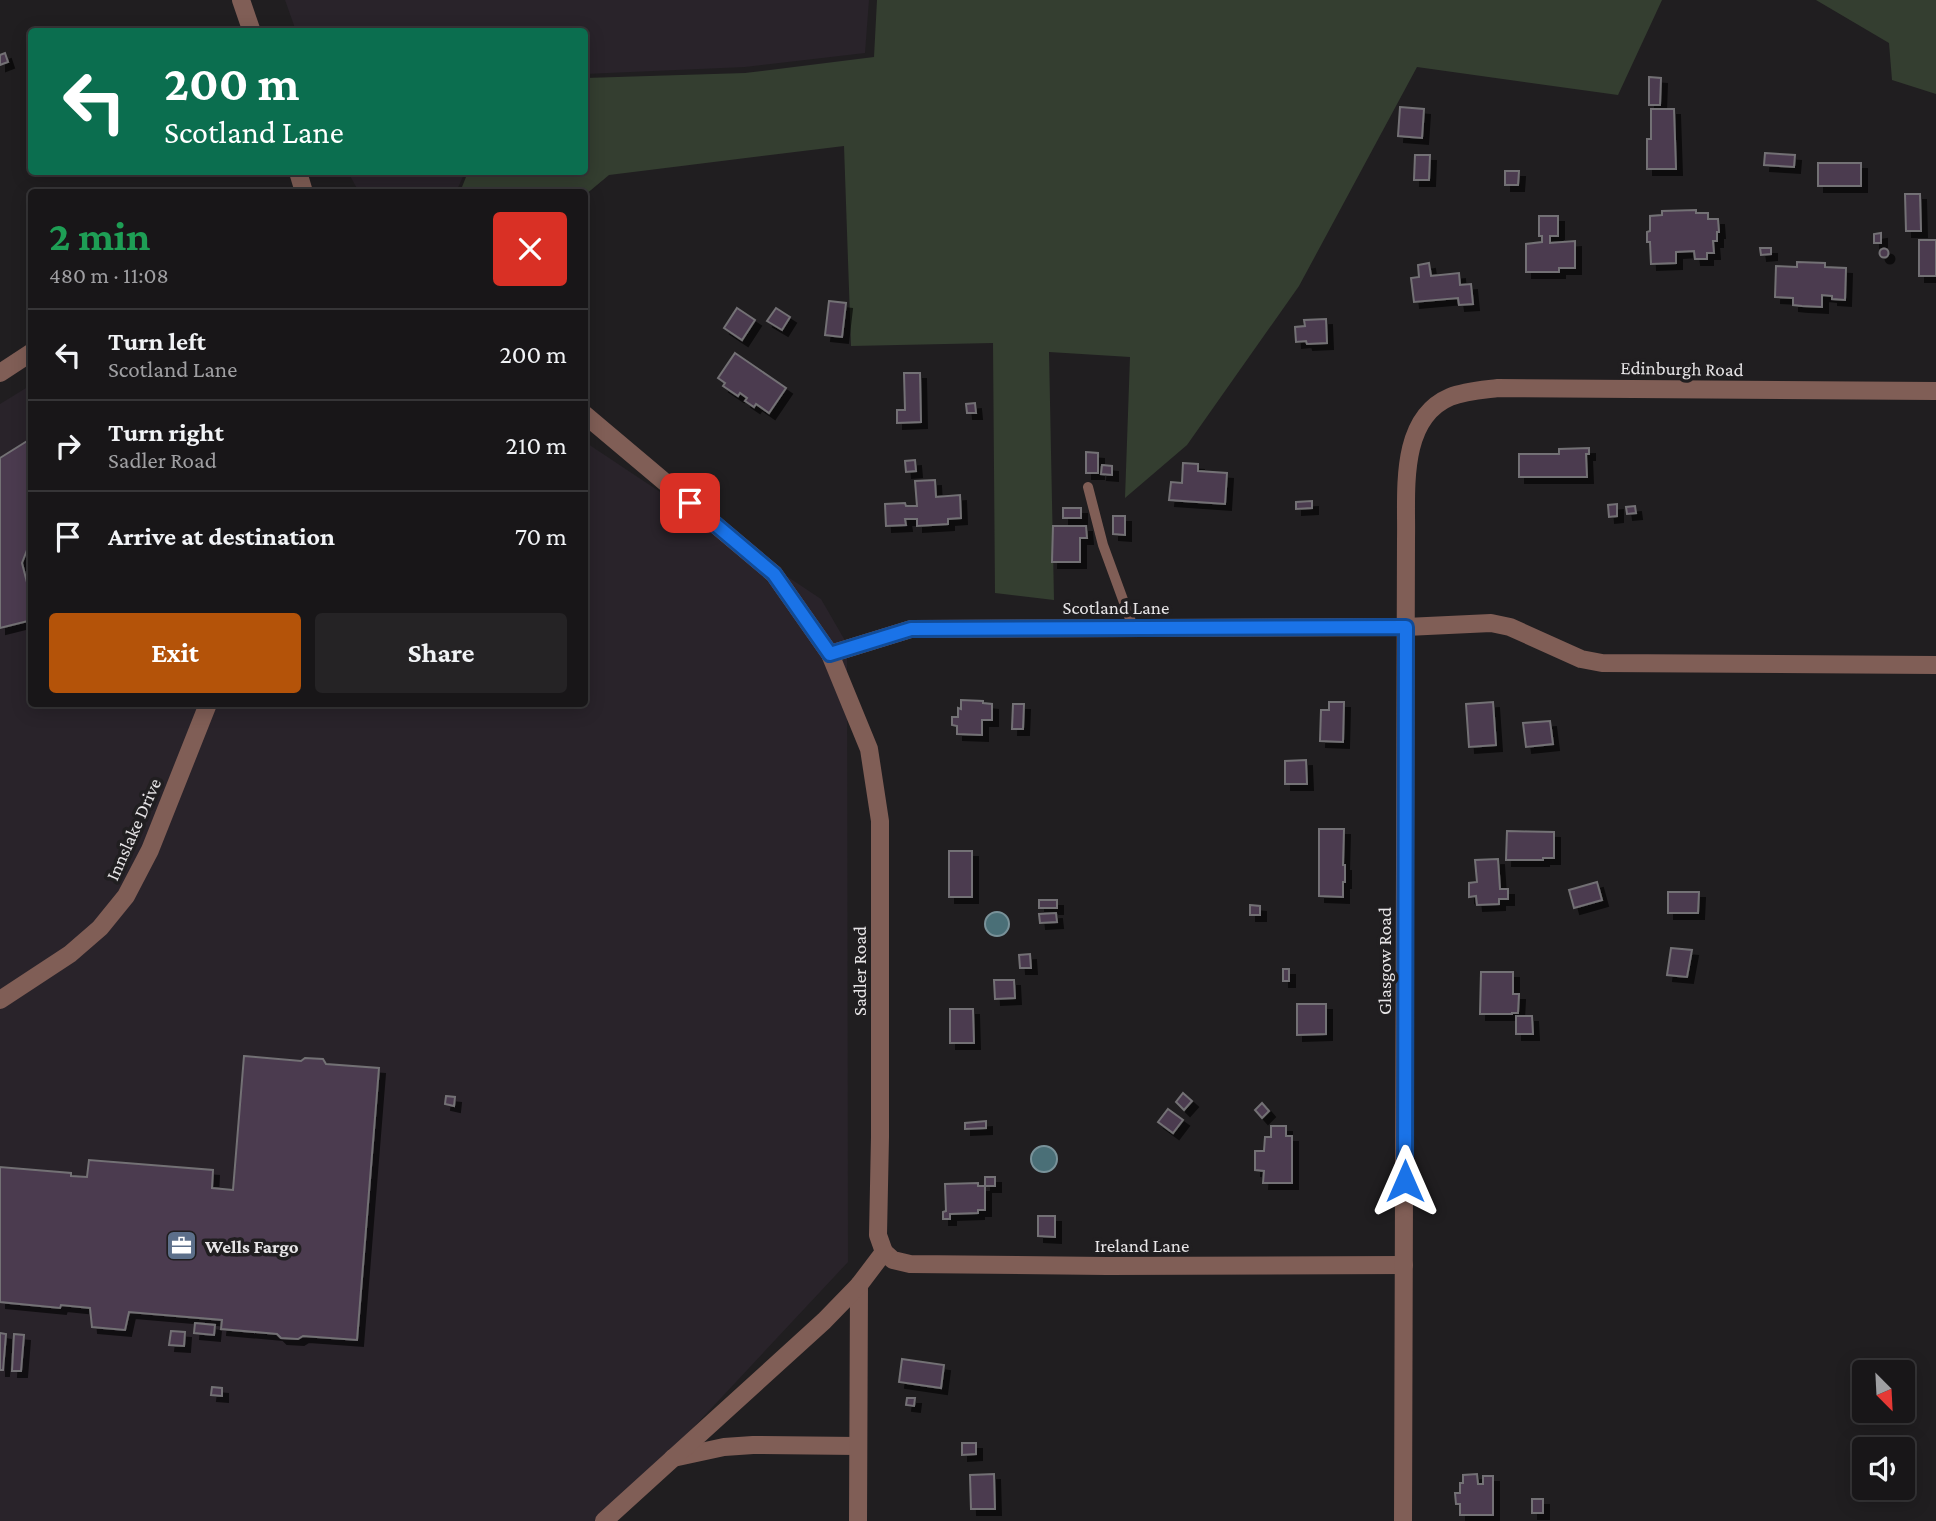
<!DOCTYPE html>
<html lang="en">
<head>
<meta charset="utf-8">
<style>
  body { margin:0; font-family:"Crimson Pro",serif; background:#252325; color:#f1f3f6; height:100vh; display:flex; flex-direction:column; font-size:26px; white-space:nowrap }
  * { box-sizing:border-box; margin:0 }
  p { font-size:23px; color:#9f9fa2 }
  .icon { flex:none; width:38px; height:38px; fill:none; stroke:currentColor; stroke-width:2; stroke-linecap:round; stroke-linejoin:round }
  .map { position:relative; flex:1; overflow:hidden }
  .panel { position:absolute; left:28px; top:189px; width:560px; height:518px; display:flex; flex-direction:column; background:#181618; border-radius:7px; box-shadow:0 4px 18px #0003,0 0 0 2px #363537 }
  .panel>* { flex:none }
  .hud { position:absolute; left:28px; top:28px; width:560px; height:147px; border-radius:7px; box-shadow:0 4px 18px #0003,0 0 0 2px #363537; background:#0b6e4f; color:#fff; overflow:hidden }
  .needle { width:46px; rotate:156deg }
  .buttons { position:absolute; left:1852px; top:1360px; display:grid; gap:14px }
  .buttons a { display:grid; place-items:center; width:63px; height:63px; border-radius:7px; background:#181618; box-shadow:0 4px 18px #0003,0 0 0 2px #363537; font-size:35px }
  .pin { position:absolute; display:grid; place-items:center; width:60px; height:60px; color:#fff; margin:-30px; border-radius:14px; box-shadow:0 4px 10px #0006 }
  .me { position:absolute; width:77px; margin:-38px; rotate:0deg; stroke-linejoin:round; filter:drop-shadow(0 0 5px #0008) }
  .turn { display:flex; align-items:center; gap:24px; height:147px; padding:0 21px; font-size:32px }
  .turn .icon { width:91px; height:91px; stroke-width:2.5 }
  .turn b { display:block; font-size:49px; line-height:60px }
  .round { display:grid; place-items:center; flex:none; width:74px; height:74px; border-radius:7px; background:#252325 }
  .overview { display:flex; align-items:center; justify-content:space-between; height:119px; padding:0 21px }
  h1 { font-size:42px; font-weight:700; line-height:52px; color:#1e9e55 }
  .action { display:flex; gap:14px; margin-top:auto; padding:14px 21px }
  .action a { flex:1; height:80px; border-radius:7px; background:#b45309; color:#fff; font-size:28px; font-weight:700; line-height:80px; text-align:center }
  .action a+a { background:#252325; color:#f1f3f6 }
  ul { padding:0; list-style:none }
  li { display:flex; align-items:center; gap:21px; height:91px; padding:0 21px; border-top:2px solid #363537 }
  li div { flex:1 }
  li b { display:block; font-size:26px }
  li em { font-style:normal }
  .map>svg:first-child { display:block }
</style>
</head>
<body>
<div class="map">
<svg width="1936" height="1521" viewBox="0 0 1936 1521">
  <defs>
    <filter id="shadow"><feDropShadow dx="6" dy="6" stdDeviation="0" flood-color="#0009"/></filter>
  </defs>
  <rect width="100%" height="100%" fill="#201e20"/>
  <g fill="#29232a">
    <path d="M285 0H869L865 53 745 67 585 74 584 32 296 31Z"/>
    <path d="M348 172H465L456 192H359Z"/>
    <path d="M31 385 32 704H584L585 442 821 599 847 644 848 1262 606 1521H0V404Z"/>
  </g>
  <g fill="#343e30">
    <path d="M877 0H1662L1618 95 1417 67 1299 286 1187 445 1125 498 1130 357 1049 352 1054 600 995 593 993 343 851 346 844 146 609 175 585 195 584 192H460L468 172H584L585 78 745 73 874 57Z"/>
    <path d="M1816 0H1936V94L1892 80 1889 43Z"/>
  </g>
  <g fill="#4a6f77" stroke="#799299" stroke-width="2">
    <circle cx="997" cy="924" r="12"/>
    <circle cx="1044" cy="1159" r="13"/>
  </g>
  <g fill="#4b3a50" stroke="#737174" stroke-width="2" filter="url(#shadow)">
    <path d="M5 53 8 62 0 65V55Z"/>
    <path d="M1649 77 1661 78 1660 105H1649Z"/>
    <path d="M1400 107 1424 109 1422 138 1398 136Z"/>
    <path d="M1651 109H1674L1676 169H1647V139H1651Z"/>
    <path d="M1765 153 1795 155 1794 167 1764 165Z"/>
    <path d="M1415 155H1430L1429 180H1414Z"/>
    <rect x="1818" y="163" width="43" height="23"/>
    <path d="M1505 171H1519L1518 185H1505Z"/>
    <path d="M1905 194H1920L1921 231H1906Z"/>
    <path d="M1696 210V213H1708V219H1718L1719 232H1717V241H1713L1714 253H1707V259H1695L1694 251 1676 252V263L1651 264 1650 242H1647V232L1650 231V216L1662 215V211Z"/>
    <path d="M1539 216H1558V236H1550V243L1575 241V268H1559V272H1526V244L1542 242V236H1539Z"/>
    <path d="M1881 233V243H1874V234Z"/>
    <rect x="1919" y="240" width="17" height="36"/>
    <path d="M1760 248H1771V254L1761 255Z"/>
    <circle cx="1884" cy="253" r="4.5"/>
    <path d="M1797 262 1825 263V267L1846 268 1845 300 1832 299V296L1822 295V307L1802 306 1793 305V298L1775 297 1776 266 1797 267Z"/>
    <path d="M1429 263 1431 276 1459 273 1460 285 1471 284 1473 304 1459 305 1458 298 1414 302 1411 278 1419 277 1418 265Z"/>
    <path d="M829 301 846 303 842 337 825 335Z"/>
    <path d="M737 308 755 320 742 340 724 328Z"/>
    <path d="M776 308 790 317 782 330 767 321Z"/>
    <path d="M1326 319 1327 343 1307 344 1306 341 1296 342 1295 327 1305 326 1304 320Z"/>
    <path d="M735 353 786 388 769 413 756 404 754 407 745 401 747 398 740 393 738 396 723 386 725 383 718 378Z"/>
    <path d="M904 373H920L921 422 897 423V410H905Z"/>
    <path d="M975 403 976 413H967L966 404Z"/>
    <path d="M32 438V537L22 563 32 602V620L0 628V458Z"/>
    <path d="M1589 448V454H1586L1587 477H1519V454H1559V449Z"/>
    <path d="M1086 452 1098 453V473H1086Z"/>
    <path d="M915 460 916 471 906 472 905 461Z"/>
    <path d="M1183 463 1198 464V471L1227 473 1225 504 1169 500 1171 482 1182 483Z"/>
    <path d="M1102 465 1112 466V475L1101 474Z"/>
    <path d="M935 480 936 497 960 495 961 518 948 519V524L917 526V519H905L906 525 886 526 885 504 905 503 906 506H917L915 481Z"/>
    <path d="M1312 501V508L1296 509V502Z"/>
    <path d="M1617 504V516L1609 517 1608 505Z"/>
    <path d="M1635 506 1636 513 1627 514 1626 507Z"/>
    <rect x="1063" y="508" width="18" height="10"/>
    <path d="M1113 516H1125V535L1113 534Z"/>
    <path d="M1053 526H1086L1087 538H1080V562H1052Z"/>
    <path d="M961 700 983 701V703L992 704V720H982V735L957 734V726L952 725V717H958V708L961 709Z"/>
    <path d="M1329 702H1344L1343 742 1320 741 1321 710H1329Z"/>
    <path d="M1493 702 1496 745 1469 747 1466 704Z"/>
    <path d="M1013 704H1024L1023 729H1012Z"/>
    <path d="M1550 721 1553 744 1526 747 1523 723Z"/>
    <path d="M1306 760 1307 784H1285V761Z"/>
    <path d="M1319 829H1344L1343 865H1345V882H1343V897L1319 896Z"/>
    <path d="M1507 831 1554 832V858H1543V860H1506Z"/>
    <rect x="949" y="851" width="23" height="46"/>
    <path d="M1498 859 1500 889H1508V899H1499V904L1477 905 1476 896 1469 897V883L1477 882 1475 860Z"/>
    <path d="M1597 882 1602 900 1574 908 1569 890Z"/>
    <path d="M1668 892H1699L1698 913H1668Z"/>
    <rect x="1039" y="900" width="18" height="8"/>
    <path d="M1250 905 1260 906V915H1250Z"/>
    <path d="M1056 913 1057 922 1040 923 1039 914Z"/>
    <path d="M1671 948 1692 950 1687 977 1667 975Z"/>
    <path d="M1030 954 1031 968H1020L1019 955Z"/>
    <rect x="1283" y="969" width="6" height="12"/>
    <path d="M1481 972H1513V994H1519L1518 1013H1512V1014H1480Z"/>
    <path d="M994 980H1014L1015 998 995 999Z"/>
    <path d="M1297 1004H1326V1034L1297 1035Z"/>
    <path d="M950 1009H973L974 1043H950Z"/>
    <path d="M1516 1016H1532L1533 1034H1516Z"/>
    <path d="M244 1056 301 1061 305 1058 323 1059 326 1064 379 1068 357 1340 303 1336 298 1339 281 1338 277 1334 221 1329 222 1320 129 1312 125 1330 92 1327 90 1308 61 1305 60 1308 0 1302V1167L71 1173V1176L87 1177 89 1160 213 1170 212 1188 233 1190Z"/>
    <path d="M1183 1093 1192 1101 1184 1110 1176 1102Z"/>
    <path d="M446 1096 455 1097 454 1106 445 1104Z"/>
    <path d="M1262 1103 1269 1111 1262 1118 1255 1110Z"/>
    <path d="M1168 1109 1183 1120 1173 1133 1158 1122Z"/>
    <path d="M986 1121V1128L965 1129V1123Z"/>
    <path d="M1271 1126H1286V1136H1292V1183H1263L1264 1171 1255 1170V1151H1264L1265 1137H1271Z"/>
    <rect x="985" y="1177" width="10" height="9"/>
    <path d="M978 1183V1186H985V1210H978V1213L950 1214V1219H943V1212L946 1211 945 1184Z"/>
    <path d="M1038 1216H1055V1237L1038 1236Z"/>
    <path d="M195 1323 215 1325 214 1335 194 1333Z"/>
    <path d="M171 1331 185 1332 184 1346 169 1345Z"/>
    <path d="M0 1333 6 1334 3 1370H0Z"/>
    <path d="M14 1334 24 1335 21 1371H12Z"/>
    <path d="M902 1359 944 1365 941 1388 899 1382Z"/>
    <path d="M212 1387 222 1388V1396L211 1395Z"/>
    <path d="M907 1398H915L914 1406 906 1405Z"/>
    <path d="M962 1443H976V1454L962 1455Z"/>
    <path d="M994 1474 995 1509H971L970 1475Z"/>
    <path d="M1477 1474 1478 1484H1483V1476H1493V1515H1460V1504H1456L1455 1493H1460V1483H1463V1475Z"/>
    <rect x="1532" y="1499" width="11" height="14"/>
  </g>
  <g fill="none" stroke-linecap="round" stroke-linejoin="round">
    <path stroke="#805e56" stroke-width="10" d="M1088 487 1103 545 1133 627"/>
    <g stroke="#805e56" stroke-width="18">
      <path d="M241 0 252 32"/>
      <path d="M298 172 304 192"/>
      <path d="M830 654 911 629 1406 627 1491 623 1510 627 1581 659 1602 663 1936 665"/>
      <path d="M0 1000 70 954 100 928 126 896 150 850 208 704"/>
      <path d="M884 1252 893 1260 910 1264 1107 1266 1404 1265"/>
      <path d="M673 1458 724 1447 753 1445 858 1446"/>
      <path d="M858 1521 859 1285"/>
      <path d="M1403 1521 1406 539C1407 493 1398 419 1450 397 1465 391 1482 390 1498 388L1936 391"/>
    </g>
    <g stroke="#805e56" stroke-width="18">
      <path d="M0 373 32 352"/>
      <path d="M584 414 774 574 830 654 869 749 880 821V1137L878 1235 884 1252 859 1285 824 1321 604 1521"/>
    </g>
  </g>
  <g fill="none" stroke-linecap="round" stroke-linejoin="round">
    <defs>
      <path id="route" d="M690 503 774 574 830 654 911 629 1406 627 1405 1181"/>
    </defs>
    <use href="#route" stroke="#114b97" stroke-width="18"/>
    <use href="#route" stroke="#1a73e8" stroke-width="12"/>
  </g>
  <defs>
    <symbol id="office-square" viewBox="-11 -11 22 22"><rect x="-9" y="-9" width="18" height="18" rx="4" fill="#5c6f8a" stroke="#201e20"/><path d="M-6-3h4V-5.5h4V-3h4V5H-6ZM-1-4.5V-3h2v-1.5ZM-6 0V1H6V0Z" fill="#fff"/></symbol>
  </defs>
  <g fill-rule="evenodd">
    <use href="#office-square" x="164" y="1228" width="35" height="35"/>
  </g>
  <g text-anchor="middle" stroke-width="7" stroke-linejoin="round" paint-order="stroke">
    <g font-size="19" fill="#e7e5e7" stroke="#201e20">
      <text transform="translate(1682 368) rotate(1)" y="7">Edinburgh Road</text>
      <text x="1116" y="614">Scotland Lane</text>
      <text transform="translate(133 829) rotate(-66)" y="7">Innslake Drive</text>
      <text transform="translate(1384 961) rotate(-90)" y="7">Glasgow Road</text>
      <text transform="translate(859 971) rotate(-90)" y="7">Sadler Road</text>
      <text x="1142" y="1252">Ireland Lane</text>
    </g>
    <g font-size="19" font-weight="bold" fill="#e7e5e7" stroke="#201e20" text-anchor="start">
      <text x="205" y="1253">Wells Fargo</text>
    </g>
  </g>
</svg>
<div class="buttons">
<a><svg class="needle" viewBox="-14 -14 28 28"><path d="M0-13l5 13h-10z" fill="#e53935"/><path d="M0 13l5-13h-10z" fill="#9f9fa2"/></svg></a>
<a><svg class="icon" aria-label="sound" viewBox="0 0 24 24"><path d="M4 9h4l5-4v14l-5-4H4zM17 9q2 3 0 6"/></svg></a>
</div>
<div class="pin" style="left:690px;top:503px;background:#d93025"><svg class="icon" aria-label="arrive" viewBox="0 0 24 24"><path d="M6 21V4h12l-3 4 3 4H6"/></svg></div>
<svg class="me" style="left:1405px;top:1181px" viewBox="-20 -20 40 40"><path d="M0-17L14 15 0 8-14 15z" fill="#1a73e8" stroke="#fff" stroke-width="4"/></svg>
<div class="hud">
<div class="turn"><svg class="icon" aria-label="left" viewBox="0 0 24 24"><path d="M17 20v-9H6M10 6l-5 5 5 5"/></svg><div><b>200 m</b>Scotland Lane</div></div>
</div>
<section class="panel">
<div class="overview"><div><h1>2 min</h1><p>480 m · 11:08</p></div><a class="round" style="background:#d93025;color:#fff"><svg class="icon" aria-label="close" viewBox="0 0 24 24"><path d="M6 6l12 12M18 6L6 18"/></svg></a></div>
<ul>
<li><svg class="icon" aria-label="left" viewBox="0 0 24 24"><path d="M17 20v-9H6M10 6l-5 5 5 5"/></svg><div><b>Turn left</b><p>Scotland Lane</p></div><em>200 m</em></li>
<li><svg class="icon" aria-label="right" viewBox="0 0 24 24"><path d="M7 20v-9h11M14 6l5 5-5 5"/></svg><div><b>Turn right</b><p>Sadler Road</p></div><em>210 m</em></li>
<li><svg class="icon" aria-label="arrive" viewBox="0 0 24 24"><path d="M6 21V4h12l-3 4 3 4H6"/></svg><div><b>Arrive at destination</b></div><em>70 m</em></li>
</ul>
<div class="action"><a>Exit</a><a>Share</a></div>
</section>
</div>
</body>
</html>
